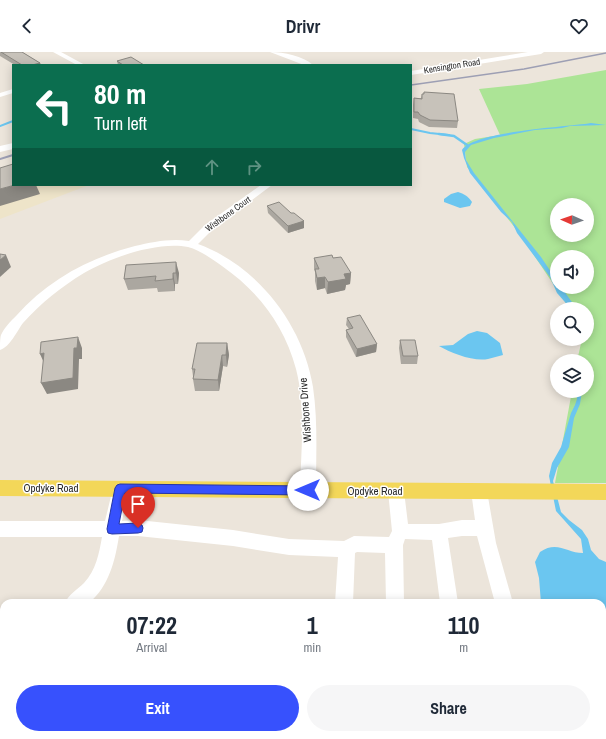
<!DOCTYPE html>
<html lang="en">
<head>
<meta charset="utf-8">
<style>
  body { margin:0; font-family:"Archivo Narrow",sans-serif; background:#f6f6f7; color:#1f2937; height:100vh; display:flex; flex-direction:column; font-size:15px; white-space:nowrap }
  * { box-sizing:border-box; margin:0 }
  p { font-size:13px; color:#747a83 }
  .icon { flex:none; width:22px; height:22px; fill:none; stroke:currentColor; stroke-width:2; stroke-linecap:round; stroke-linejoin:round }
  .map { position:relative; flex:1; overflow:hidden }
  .details { position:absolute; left:0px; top:547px; width:606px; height:140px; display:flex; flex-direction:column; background:#fff; border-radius:12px 12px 0 0; box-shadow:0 2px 10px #0003 }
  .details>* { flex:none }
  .hud { position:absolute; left:12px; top:12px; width:400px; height:122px; border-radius:0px; box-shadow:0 2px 10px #0003; background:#0b6e4f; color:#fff; overflow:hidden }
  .needle { width:26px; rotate:272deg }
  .controls { position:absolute; left:550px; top:146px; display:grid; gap:8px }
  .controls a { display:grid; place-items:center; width:44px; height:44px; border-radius:50%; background:#fff; box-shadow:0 2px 10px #0003; font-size:20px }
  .pin { position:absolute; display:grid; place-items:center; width:34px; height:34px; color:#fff; margin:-41px -17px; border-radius:50% 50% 50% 0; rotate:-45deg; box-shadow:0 0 4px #0007 }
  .pin .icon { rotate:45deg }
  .me { position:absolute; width:44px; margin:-22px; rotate:270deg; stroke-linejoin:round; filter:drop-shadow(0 0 3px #0008) }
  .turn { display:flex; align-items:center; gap:14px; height:84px; padding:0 16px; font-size:18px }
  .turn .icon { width:52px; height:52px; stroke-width:2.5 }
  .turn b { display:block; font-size:28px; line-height:34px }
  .lanes { display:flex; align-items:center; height:38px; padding:0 16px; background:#0003; justify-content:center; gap:20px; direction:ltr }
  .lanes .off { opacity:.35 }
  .eta { display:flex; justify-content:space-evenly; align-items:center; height:68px; text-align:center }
  .eta b { font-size:24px; font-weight:700; line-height:28px }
  .primary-button { display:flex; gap:8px; margin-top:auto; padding:8px 16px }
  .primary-button a { flex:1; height:46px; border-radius:24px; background:#3751fd; color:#fff; font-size:16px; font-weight:700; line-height:46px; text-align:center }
  .primary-button a+a { background:#f6f6f7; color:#1f2937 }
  header { display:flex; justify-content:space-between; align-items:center; height:52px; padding:0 16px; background:#fff; font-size:18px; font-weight:700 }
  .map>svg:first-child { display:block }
</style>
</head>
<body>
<header><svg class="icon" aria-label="back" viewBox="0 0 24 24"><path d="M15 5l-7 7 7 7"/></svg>Drivr<svg class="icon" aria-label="heart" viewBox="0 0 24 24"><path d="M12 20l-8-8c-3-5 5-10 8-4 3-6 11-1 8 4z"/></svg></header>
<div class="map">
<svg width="606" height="687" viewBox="0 0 606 687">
  <rect width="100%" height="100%" fill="#ece5db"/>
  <path fill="#eee4c9" d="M0 122 13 133H89L0 167Z"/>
  <path fill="#ace496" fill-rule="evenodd" d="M606 18V431H555L572 339H587V309H577L582 287H587V257H570L519 181 467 115 464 92 475 87 500 83 479 37 527 32ZM557 153H587V183H557ZM557 205H587V235H557Z"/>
  <g fill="#6bc6f0">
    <path d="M591 71 606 73 570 74 562 76 535 78 494 86 471 93 465 100 466 108 474 121 541 205 557 229V235H561L577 257H571L557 241 550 225 517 181 512 170 501 160 470 121 464 106 462 98C473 79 568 75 591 71Z"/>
    <path d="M458 140C464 142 468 144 472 150L470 154 460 156 444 150V147L451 142Z"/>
    <path d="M477 279 487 281 500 291 503 303C498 304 493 306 488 307 474 310 451 301 439 294L453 293 468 282Z"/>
    <path d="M576 339H582L580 352 574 366 569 395 557 416 553 429 561 460 569 468 582 478 588 487 591 498 599 507 606 510V608L602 606V551H541L539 526 535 510 540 500C557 488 567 501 583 501L581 487 556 459 549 424 552 411 561 395 571 361 575 353 577 347Z"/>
    <path d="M293 683H440V687H290Z"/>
  </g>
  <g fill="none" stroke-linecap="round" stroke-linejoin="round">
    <g stroke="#6bc6f0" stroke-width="2">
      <path d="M0 74 13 69"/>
      <path d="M411 77 430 81 449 83"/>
    </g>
    <path stroke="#6bc6f0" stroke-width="2.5" d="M439 82 454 84 467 93"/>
    <g fill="#fff" fill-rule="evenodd">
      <path d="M53 0H61L85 13H77Z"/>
      <path d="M270 0C284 0 303 4 313 13H304Z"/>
      <path d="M528 0H544L541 2 411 23V19Z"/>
      <path d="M13 37V41L0 45V41Z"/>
      <path d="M13 91V97L0 100V94Z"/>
      <path d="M261 133H272L213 177 198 192C258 214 303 273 313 335 318 369 316 404 316 438L314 443 308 445 302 443 300 438C301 398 306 356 296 317 284 273 259 240 222 214 212 207 200 198 188 195 157 189 110 206 84 221 61 235 41 251 23 271 17 279 10 295 0 298 0 293 0 286 1 283 4 276 11 269 16 264 48 228 89 206 135 194 152 190 171 186 189 189L205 173Z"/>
      <path d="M121 429 127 431 129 436 122 469 138 468 233 478 289 487 344 489 354 484 389 485 392 479 388 439 390 434 396 432 402 434 404 439 408 472H439L462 468H475L471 439 473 434 479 432 485 434 487 439 496 491 513 551H495L477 484H462L448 486 458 551H440L432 488 405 487 403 493 404 551H386L385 501 357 500 355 501 353 551H335L338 505 289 503 233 494 138 484H119C115 509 109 534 89 551H65C69 542 77 538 84 531 96 518 99 502 102 485H0V469H105L113 436 115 431Z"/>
      <path d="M4 596V617L0 619V598Z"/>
      <path d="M602 621 606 622V642L602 641Z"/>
      <path d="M602 648 606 649V671L602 670Z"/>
      <path d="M467 683H489L491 687H469Z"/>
    </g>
    <path fill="#f3d759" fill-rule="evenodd" d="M0 428 606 432V448L0 444Z"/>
    <path stroke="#9d9fb4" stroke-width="1.5" d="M411 33 524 17 606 1"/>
    <path stroke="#9d9fb4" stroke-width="2" d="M0 107 13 103"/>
  </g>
  <g fill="#aba7a0">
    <path d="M0 0H22L40 11 41 13H15L0 4Z"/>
    <path d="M117 9 144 13H118Z"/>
    <path d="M424 40 458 69 457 76 429 75 419 70 418 67 413 66V53L414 46H421L422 42H423Z"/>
    <path d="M267 154 291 161 304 169V176L288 181 268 161Z"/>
    <path d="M314 206H333L351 221 350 232 346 233 345 238 327 242 325 236 317 238 315 229V220L314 217Z"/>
    <path d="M126 213 179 221 178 232H175V239L158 240 157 236 128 238 124 227Z"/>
    <path d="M347 266 377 292 376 300 356 305 346 285V278L349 277 346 273Z"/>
    <path d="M400 288 418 304 417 312H401L399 296Z"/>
    <path d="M227 291 229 303 227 315 223 314 219 339H195L193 327V324L192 317Z"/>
  </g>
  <g fill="#8b8882">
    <path d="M40 11 41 13H32Z"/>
    <path d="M15 133H36L40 142 0 154V137Z"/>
    <path d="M304 169V176L288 181V174Z"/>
    <path d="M6 203 11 215 0 225V208Z"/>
    <path d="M176 210 179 221 178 232 176 221Z"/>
    <path d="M173 221 175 232V239L173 227Z"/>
    <path d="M351 221 350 232 346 233 345 238 327 242 328 230 344 222Z"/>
    <path d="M325 225V236L317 238V226Z"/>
    <path d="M78 285 82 296V307H79L78 337 47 342 41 331 74 296Z"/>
    <path d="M227 291 229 303 227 315 226 303Z"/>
    <path d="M377 292 376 300 356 305 357 297Z"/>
    <path d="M44 301 45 313 40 302Z"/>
    <path d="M222 303 223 314 219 339 218 328Z"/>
    <path d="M191 683H194L190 687H187Z"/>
  </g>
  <g fill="#c7c2ba" stroke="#8b8882">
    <path d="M1 0H22L40 11 32 13H22Z"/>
    <path d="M131 5 144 13H123L117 9Z"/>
    <path d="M424 40 454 42 458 69 430 68 420 63 418 60H414V46L422 47V42H424Z"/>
    <path d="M13 112V133H15L0 137V116Z"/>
    <path d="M279 150 291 161H294L304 169 288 174 267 154Z"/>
    <path d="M0 202 6 203 0 208Z"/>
    <path d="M332 203 333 206 341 205 351 221 344 222 346 227 328 230 325 225 317 226 315 217H319L314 206Z"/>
    <path d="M176 210V221H173V227L155 229 156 224 124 227 126 213Z"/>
    <path d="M360 263 377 292 357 297 346 278 353 276 347 266Z"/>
    <path d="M78 285 77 296H74L73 326 41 331 44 301 40 302 41 290Z"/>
    <path d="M400 288H415L418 304H403Z"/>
    <path d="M197 291H227L226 303H222L218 328 193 327 195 317H192Z"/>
    <path d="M80 683H191L187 687H83Z"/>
  </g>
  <path fill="#3751fd" stroke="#2435a4" d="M120 432 308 434 311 435 313 438 311 441 308 443 125 441 119 472 138 471 142 473 143 476 142 480 138 481 112 482 108 481 107 477 115 436 117 433Z"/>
  <g text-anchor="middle" stroke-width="3" stroke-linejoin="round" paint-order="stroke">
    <g font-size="9" fill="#292929" stroke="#fff">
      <text transform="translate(452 14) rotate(-9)" y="3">Kensington Road</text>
      <text transform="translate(228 162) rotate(-36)" y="3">Wishbone Court</text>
    </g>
    <g font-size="11" fill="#292929" stroke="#fff">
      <text transform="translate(305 358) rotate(-94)" y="4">Wishbone Drive</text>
      <text x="51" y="440">Opdyke Road</text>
      <text x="375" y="443">Opdyke Road</text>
    </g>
  </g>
</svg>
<div class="controls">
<a><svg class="needle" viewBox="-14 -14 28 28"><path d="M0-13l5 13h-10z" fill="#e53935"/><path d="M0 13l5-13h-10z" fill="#747a83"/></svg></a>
<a><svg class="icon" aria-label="sound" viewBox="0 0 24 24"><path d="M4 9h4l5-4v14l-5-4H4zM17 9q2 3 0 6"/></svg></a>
<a><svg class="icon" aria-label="search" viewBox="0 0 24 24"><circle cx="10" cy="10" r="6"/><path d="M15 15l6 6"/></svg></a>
<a><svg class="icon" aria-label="layers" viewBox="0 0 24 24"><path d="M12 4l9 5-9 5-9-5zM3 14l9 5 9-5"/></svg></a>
</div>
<div class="pin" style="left:138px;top:476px;background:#d93025"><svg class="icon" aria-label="arrive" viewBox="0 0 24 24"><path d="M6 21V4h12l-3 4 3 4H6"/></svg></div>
<svg class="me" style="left:308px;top:438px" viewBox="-20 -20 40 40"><circle r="19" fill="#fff"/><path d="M0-13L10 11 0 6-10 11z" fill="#3751fd"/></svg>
<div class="hud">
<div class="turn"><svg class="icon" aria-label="left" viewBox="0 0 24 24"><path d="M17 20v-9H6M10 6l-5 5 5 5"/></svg><div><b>80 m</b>Turn left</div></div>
<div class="lanes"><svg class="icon" aria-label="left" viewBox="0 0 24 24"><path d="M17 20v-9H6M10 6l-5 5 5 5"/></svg><svg class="icon off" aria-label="ahead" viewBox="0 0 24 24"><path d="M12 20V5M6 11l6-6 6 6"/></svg><svg class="icon off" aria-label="right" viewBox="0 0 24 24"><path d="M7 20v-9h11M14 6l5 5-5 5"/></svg></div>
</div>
<section class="details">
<div class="eta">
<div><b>07:22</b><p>Arrival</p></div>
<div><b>1</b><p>min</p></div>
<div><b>110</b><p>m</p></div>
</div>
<div class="primary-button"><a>Exit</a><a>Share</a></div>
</section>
</div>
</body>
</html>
